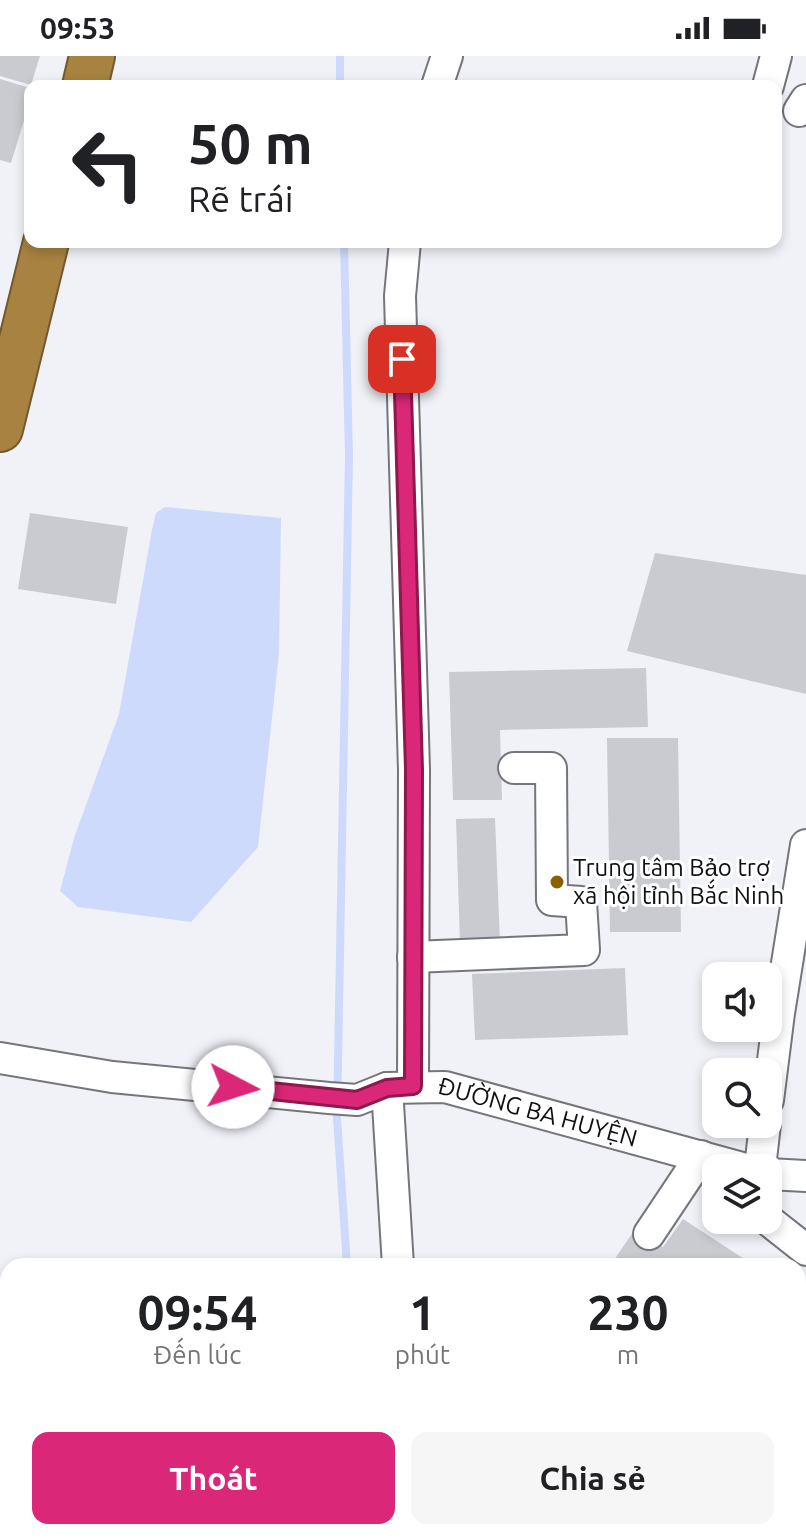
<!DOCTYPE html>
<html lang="vi">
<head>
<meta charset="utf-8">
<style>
  body { margin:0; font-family:Ubuntu,sans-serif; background:#f6f6f6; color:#202124; height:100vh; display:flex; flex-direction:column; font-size:30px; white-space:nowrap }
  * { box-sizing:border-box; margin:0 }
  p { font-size:26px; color:#757577 }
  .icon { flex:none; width:44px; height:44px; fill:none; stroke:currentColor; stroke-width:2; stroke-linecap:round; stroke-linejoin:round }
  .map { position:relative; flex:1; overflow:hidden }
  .panel { position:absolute; left:0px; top:1202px; width:806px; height:282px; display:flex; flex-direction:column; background:#fff; border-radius:24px 24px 0 0; box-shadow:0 4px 12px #0003 }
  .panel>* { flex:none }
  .banner { position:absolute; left:24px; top:24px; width:758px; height:168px; border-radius:16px; box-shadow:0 4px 12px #0003; background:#fff; color:#202124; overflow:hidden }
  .tools { position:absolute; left:702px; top:906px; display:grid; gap:16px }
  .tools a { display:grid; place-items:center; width:80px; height:80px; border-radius:16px; background:#fff; box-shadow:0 4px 12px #0003; font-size:40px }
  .pin { position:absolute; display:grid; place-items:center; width:68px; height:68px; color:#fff; margin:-34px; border-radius:16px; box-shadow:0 4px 12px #0006 }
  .me { position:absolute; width:88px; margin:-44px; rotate:95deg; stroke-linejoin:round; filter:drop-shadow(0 0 6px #0008) }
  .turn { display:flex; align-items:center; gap:28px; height:168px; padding:0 32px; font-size:36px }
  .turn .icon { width:104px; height:104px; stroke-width:2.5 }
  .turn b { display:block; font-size:56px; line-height:68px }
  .eta { display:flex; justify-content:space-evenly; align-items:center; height:136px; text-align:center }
  .eta b { font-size:48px; font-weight:700; line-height:56px }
  .button { display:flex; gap:16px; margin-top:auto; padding:16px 32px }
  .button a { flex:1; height:92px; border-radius:16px; background:#db2777; color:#fff; font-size:32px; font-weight:700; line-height:92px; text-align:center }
  .button a+a { background:#f6f6f6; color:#202124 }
  .status { display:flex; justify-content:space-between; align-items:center; height:56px; padding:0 40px; background:#fff; direction:ltr }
  .status svg { height:22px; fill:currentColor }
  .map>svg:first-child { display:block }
</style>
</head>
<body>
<div class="status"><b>09:53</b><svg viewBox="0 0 49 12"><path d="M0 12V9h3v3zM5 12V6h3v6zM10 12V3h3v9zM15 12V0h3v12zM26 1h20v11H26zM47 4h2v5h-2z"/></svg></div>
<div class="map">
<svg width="806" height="1483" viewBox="0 0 806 1483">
  <rect width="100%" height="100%" fill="#f0f2f8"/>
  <path fill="#cedafb" d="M165 451 281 462 279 597 258 791 191 866 78 851 60 835 74 782 119 658 152 474 156 457Z"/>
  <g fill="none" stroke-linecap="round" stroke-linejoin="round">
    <g stroke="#cedafb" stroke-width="8">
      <path d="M340 0V30"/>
      <path d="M344 186 349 400 337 1062 347 1210"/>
      <path d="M439 1476 442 1483"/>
    </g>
  </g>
  <g fill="#c9cbd1">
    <path d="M0 0H40L31 29 0 20Z"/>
    <path d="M0 23 30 32V45L11 107 0 104Z"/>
    <path d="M30 457 128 471 116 548 18 533Z"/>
    <path d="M655 497 806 519V638L627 595Z"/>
    <path d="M646 612 648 671 500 674 502 744H453L449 616Z"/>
    <path d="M607 682H678L681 876H610Z"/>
    <path d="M495 762 500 887 460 888 456 763Z"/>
    <path d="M625 912 628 979 475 984 472 918Z"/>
    <path d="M683 1163 755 1210H610L635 1173 663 1191Z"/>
    <path d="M798 1273 806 1276V1368L798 1365Z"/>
    <path d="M798 1407 806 1409V1445L798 1443Z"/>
    <path d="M573 1476H748L738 1483H578Z"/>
  </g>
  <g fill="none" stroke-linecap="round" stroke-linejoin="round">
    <defs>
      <g id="minor">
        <path d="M437 30 447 0"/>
        <path d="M768 30 776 0"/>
        <path d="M799 55 806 44"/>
        <path d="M405 186 400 240 414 714 413 1030"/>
        <path d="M413 901 584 894 581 846 552 844 551 712H514"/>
        <path id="s1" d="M0 1002 112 1021 329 1042 357 1044 387 1032 445 1031 742 1112"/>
        <path d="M387 1032 398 1210"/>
        <path d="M768 1044 779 957 806 789"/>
        <path d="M760 1112 765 1068"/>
        <path d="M768 1118 806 1120"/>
        <path d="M768 1164 806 1194"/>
        <path d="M649 1178 701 1100"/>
        <path d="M798 1462 802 1459 806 1464"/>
        <path d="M500 1476 504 1483"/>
        <path d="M768 1483 778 1476"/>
      </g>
      <g id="highway">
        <path d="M85 30 92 0"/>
        <path d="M0 373 46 186"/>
      </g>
    </defs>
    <use href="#minor" stroke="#74767c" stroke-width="34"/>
    <use href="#highway" stroke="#725a30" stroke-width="48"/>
    <use href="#minor" stroke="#fff" stroke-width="30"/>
    <use href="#highway" stroke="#a78240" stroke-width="44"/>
  </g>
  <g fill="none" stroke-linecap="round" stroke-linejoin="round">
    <defs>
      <path id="route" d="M233 1031 357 1044 387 1032 413 1030 414 714 402 303"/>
    </defs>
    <use href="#route" stroke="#8e194d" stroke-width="20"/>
    <use href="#route" stroke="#db2777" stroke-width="14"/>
  </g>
  <circle fill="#8a6100" stroke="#fff" stroke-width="3" cx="557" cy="826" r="8"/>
  <g text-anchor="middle" stroke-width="6" stroke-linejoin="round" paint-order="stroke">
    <g font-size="24" fill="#0f1012" stroke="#fff" text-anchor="start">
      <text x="573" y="820">Trung tâm Bảo trợ<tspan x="573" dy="28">xã hội tỉnh Bắc Ninh</tspan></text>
    </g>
    <g font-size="24" fill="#0f1012" stroke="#fff">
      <text dy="8" stroke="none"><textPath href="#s1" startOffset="546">ĐƯỜNG BA HUYỆN</textPath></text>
    </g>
  </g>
</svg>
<div class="tools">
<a><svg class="icon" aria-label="sound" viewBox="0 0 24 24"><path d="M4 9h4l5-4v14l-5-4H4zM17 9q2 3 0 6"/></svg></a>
<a><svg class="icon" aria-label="search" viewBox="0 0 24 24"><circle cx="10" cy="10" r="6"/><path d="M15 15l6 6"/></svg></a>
<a><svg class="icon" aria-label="layers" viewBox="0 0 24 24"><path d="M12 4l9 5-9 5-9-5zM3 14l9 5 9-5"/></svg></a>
</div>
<div class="pin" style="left:402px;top:303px;background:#d93025"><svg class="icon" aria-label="arrive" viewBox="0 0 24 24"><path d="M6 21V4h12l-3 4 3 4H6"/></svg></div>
<svg class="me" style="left:233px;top:1031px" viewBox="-20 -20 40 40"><circle r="19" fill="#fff"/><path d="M0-13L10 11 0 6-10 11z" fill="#db2777"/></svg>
<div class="banner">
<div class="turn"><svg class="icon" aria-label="left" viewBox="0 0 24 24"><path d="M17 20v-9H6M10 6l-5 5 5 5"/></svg><div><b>50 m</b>Rẽ trái</div></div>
</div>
<section class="panel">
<div class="eta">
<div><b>09:54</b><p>Đến lúc</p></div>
<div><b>1</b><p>phút</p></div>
<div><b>230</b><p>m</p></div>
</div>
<div class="button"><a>Thoát</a><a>Chia sẻ</a></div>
</section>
</div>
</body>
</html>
